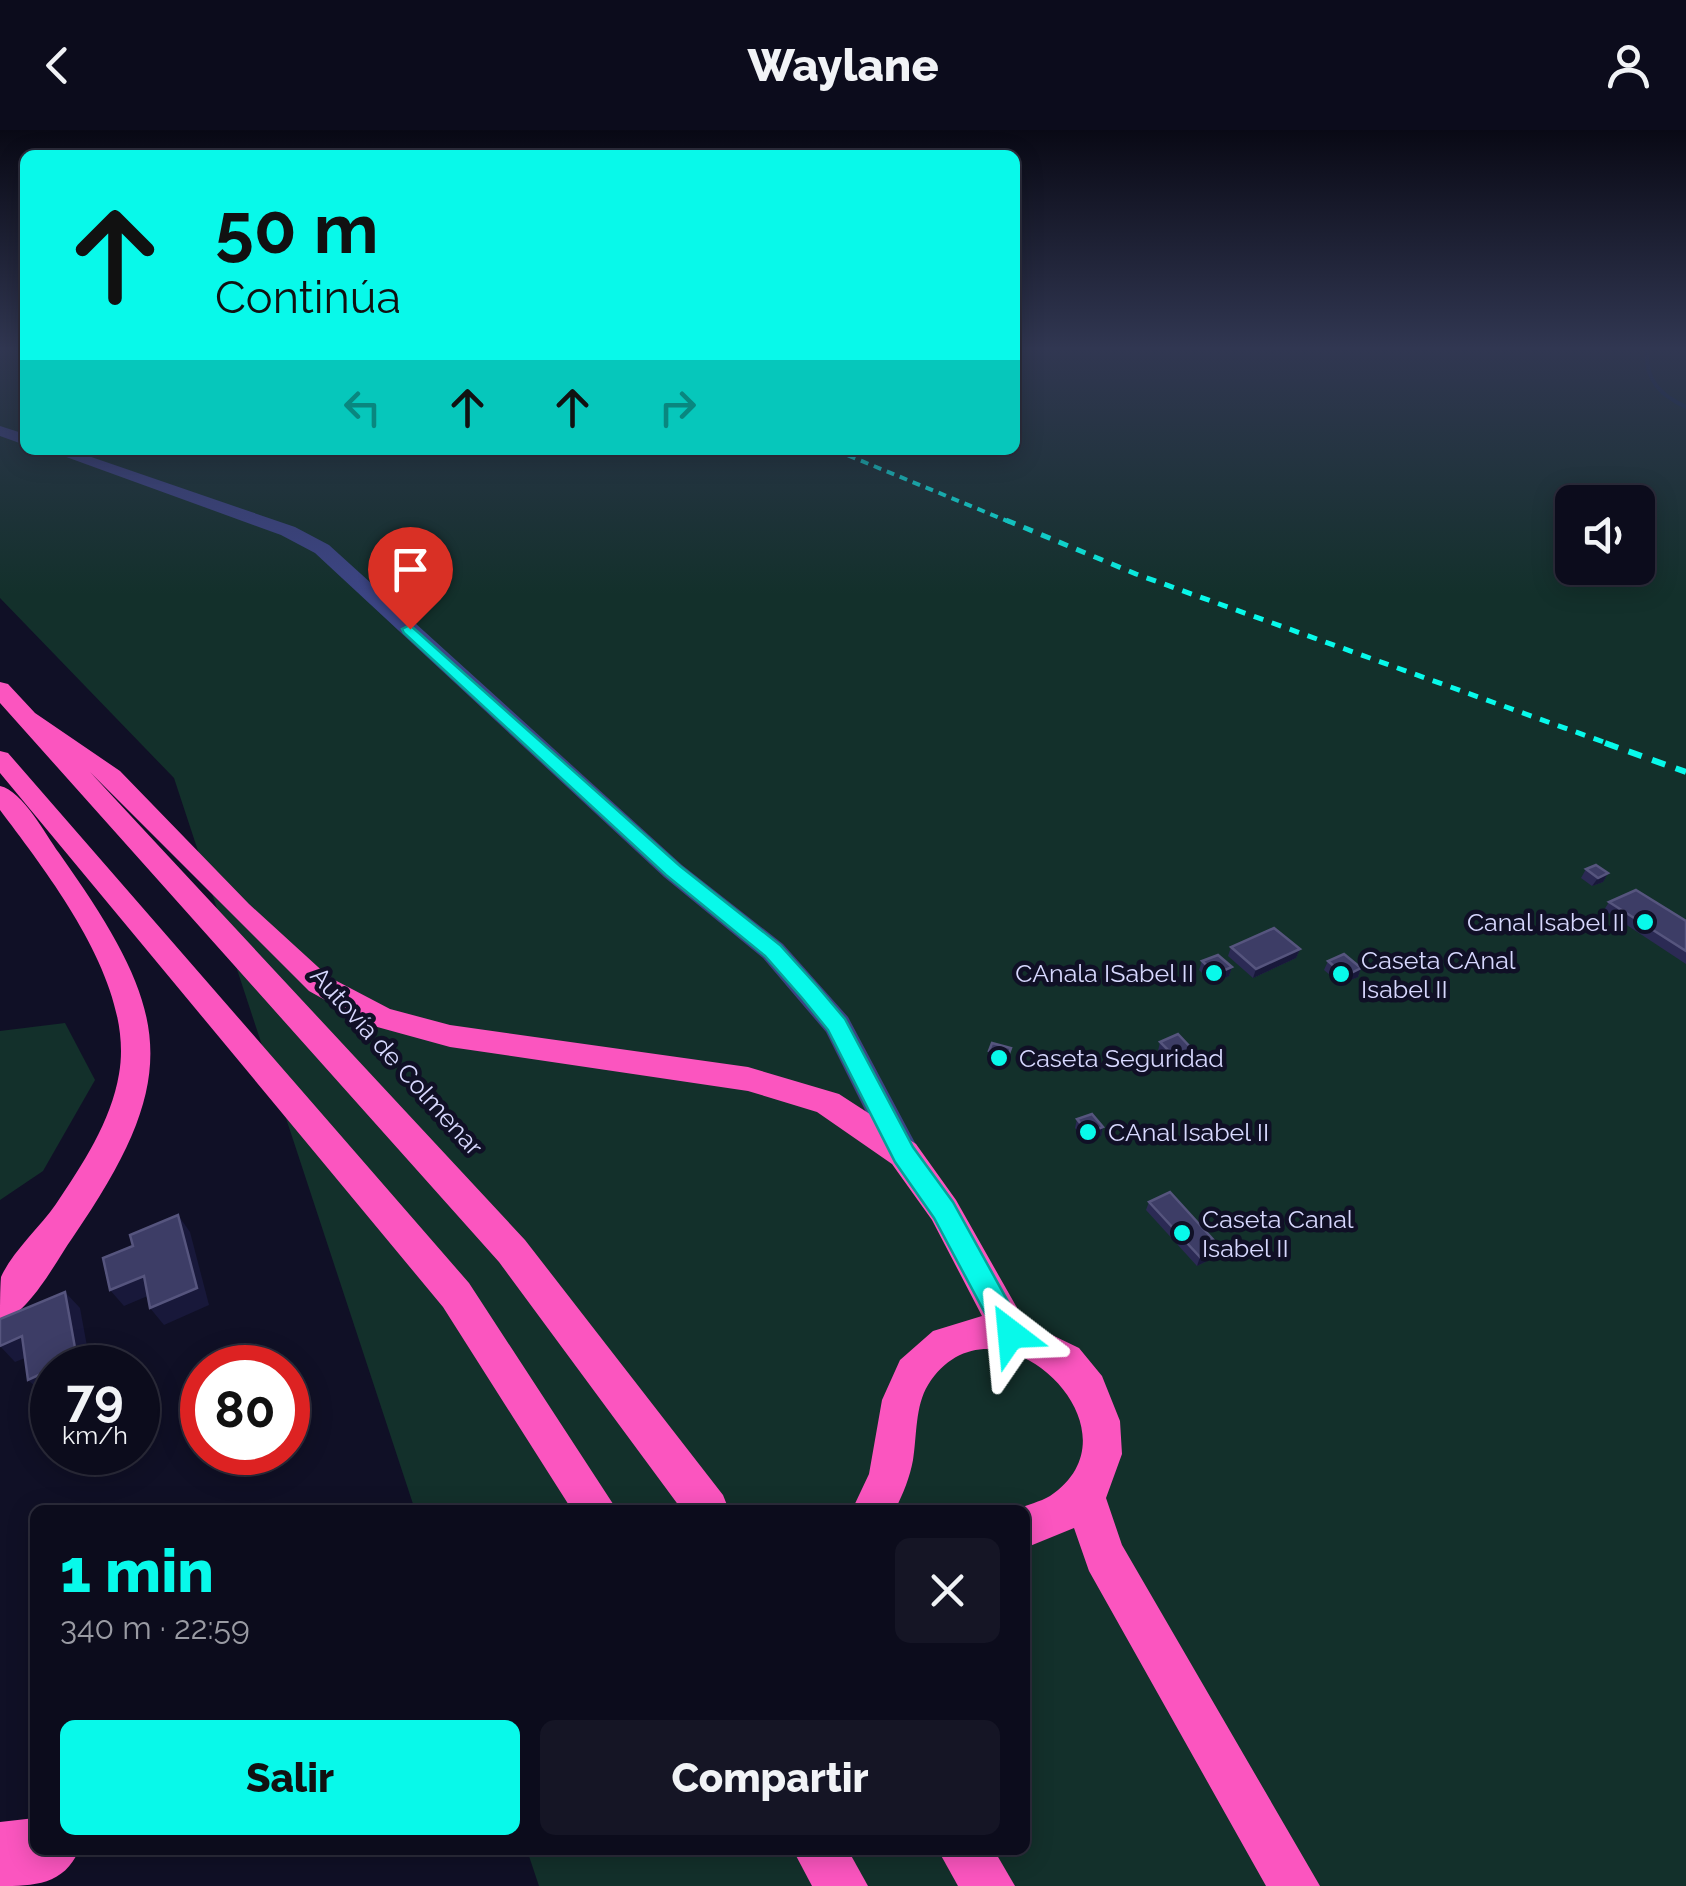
<!DOCTYPE html>
<html lang="es">
<head>
<meta charset="utf-8">
<style>
  body { margin:0; font-family:Raleway,sans-serif; background:#151525; color:#f1f3f6; height:100vh; display:flex; flex-direction:column; font-size:38px; white-space:nowrap }
  * { box-sizing:border-box; margin:0 }
  p { font-size:32px; color:#9a9ba3 }
  .icon { flex:none; width:55px; height:55px; fill:none; stroke:currentColor; stroke-width:2; stroke-linecap:round; stroke-linejoin:round }
  .map { position:relative; flex:1; overflow:hidden }
  .sheet { position:absolute; left:30px; top:1375px; width:1000px; height:350px; display:flex; flex-direction:column; background:#0c0c1c; border-radius:15px; box-shadow:0 5px 25px #0003,0 0 0 2px #2c2c3b }
  .sheet>* { flex:none }
  .guide { position:absolute; left:20px; top:20px; width:1000px; height:305px; border-radius:15px; box-shadow:0 5px 25px #0003,0 0 0 2px #2c2c3b; background:#08f9ea; color:#111; overflow:hidden }
  .tools { position:absolute; left:1555px; top:355px; display:grid; gap:20px }
  .tools a { display:grid; place-items:center; width:100px; height:100px; border-radius:15px; background:#0c0c1c; box-shadow:0 5px 25px #0003,0 0 0 2px #2c2c3b; font-size:50px }
  .speed { position:absolute; left:30px; top:1215px; display:flex; gap:20px; font-size:50px; font-weight:700; text-align:center }
  .speed>* { display:grid; place-content:center; width:130px; height:130px; border-radius:50%; background:#0c0c1c; box-shadow:0 5px 25px #0003,0 0 0 2px #2c2c3b; line-height:1 }
  .speed small { font-size:25px; font-weight:400 }
  .speed .limit { border:15px solid #d22; background:#fff; color:#111 }
  .pin { position:absolute; display:grid; place-items:center; width:85px; height:85px; color:#fff; margin:-102px -42px; border-radius:50% 50% 50% 0; rotate:-45deg; box-shadow:0 0 10px #0007 }
  .pin .icon { rotate:45deg }
  .me { position:absolute; width:110px; margin:-55px; rotate:331deg; stroke-linejoin:round; filter:drop-shadow(0 0 8px #0008) }
  .turn { display:flex; align-items:center; gap:35px; height:210px; padding:0 30px; font-size:45px }
  .turn .icon { width:130px; height:130px; stroke-width:2.5 }
  .turn b { display:block; font-size:70px; line-height:85px }
  .lanes { display:flex; align-items:center; height:95px; padding:0 30px; background:#0003; justify-content:center; gap:50px; direction:ltr }
  .lanes .off { opacity:.35 }
  .round { display:grid; place-items:center; flex:none; width:105px; height:105px; border-radius:15px; background:#151525 }
  .summary { display:flex; align-items:center; justify-content:space-between; height:170px; padding:0 30px }
  h1 { font-size:60px; font-weight:800; line-height:75px; color:#08f9ea }
  .primary-button { display:flex; gap:20px; margin-top:auto; padding:20px 30px }
  .primary-button a { flex:1; height:115px; border-radius:15px; background:#08f9ea; color:#111; font-size:40px; font-weight:800; line-height:115px; text-align:center }
  .primary-button a+a { background:#151525; color:#f1f3f6 }
  header { display:flex; justify-content:space-between; align-items:center; height:130px; padding:0 30px; background:#0c0c1c; font-size:45px; font-weight:800 }
  .map>svg:first-child { display:block }
</style>
</head>
<body>
<header><svg class="icon" aria-label="back" viewBox="0 0 24 24"><path d="M15 5l-7 7 7 7"/></svg>Waylane<svg class="icon" aria-label="person" viewBox="0 0 24 24"><circle cx="12" cy="8" r="4"/><path d="M4 21q1-7 8-7t8 7"/></svg></header>
<div class="map">
<svg width="1686" height="1756" viewBox="0 0 1686 1756">
  <rect width="100%" height="100%" fill="#101026"/>
  <g fill="#13302b" fill-rule="evenodd">
    <path d="M0 220H25V320H1015V220H1686V1756H539L527 1720H1025V1380H415L174 648 0 468ZM1572 372H1638V438H1572Z"/>
    <path d="M65 893 95 950 43 1041 0 1070V901Z"/>
  </g>
  <g fill="none" stroke-linecap="round" stroke-linejoin="round">
    <path stroke="#0e2c48" stroke-width="4" d="M1647 220C1645 250 1660 265 1686 277"/>
    <g fill="#3c4584" fill-rule="evenodd">
      <path d="M0 296 25 304V315L0 306Z"/>
      <path d="M47 320H71L295 397 329 415 682 735 783 814 848 887 921 1024 916 1034 904 1037 892 1034 826 902 763 828 664 747 315 423 281 405Z"/>
    </g>
    <g fill="#fb55bf" fill-rule="evenodd">
      <path d="M0 552 8 554 35 583 120 641 249 774 329 847 390 879 450 895 748 937 839 964 916 1014 956 1070 1025 1192 1079 1218 1102 1246 1120 1291 1122 1324 1106 1368 1122 1415 1320 1756H1266L1089 1441 1074 1398 1025 1418V1380H1015C1026 1375 1040 1372 1050 1366 1151 1299 993 1151 928 1255 915 1276 917 1306 913 1330 910 1347 903 1364 895 1380H852L869 1344 882 1270 900 1230 933 1201 982 1186 932 1090 892 1034 817 982 748 961 450 917 370 895 309 861 90 642 525 1110 723 1365 729 1380H682L499 1132 0 573Z"/>
      <path d="M0 621 8 623 469 1153 617 1380H572L443 1177 0 643Z"/>
      <path d="M0 656C23 661 45 704 59 723 170 880 186 943 73 1107 54 1134 31 1181 0 1193 0 1180 0 1158 1 1147 12 1122 40 1097 56 1074 82 1035 111 992 119 944 135 855 51 748 0 680Z"/>
      <path d="M35 1688V1720H79C64 1755 34 1756 0 1756V1692Z"/>
      <path d="M793 1720H848L868 1756H812Z"/>
      <path d="M938 1720H994L1015 1756H958Z"/>
    </g>
    <path stroke="#08f9ea" stroke-width="4" stroke-dasharray="8 6" stroke-linecap="butt" d="M835 320 1012 393"/>
    <path stroke="#08f9ea" stroke-width="5" stroke-dasharray="10 9" stroke-linecap="butt" d="M1006 390 1136 444 1612 615"/>
    <path stroke="#08f9ea" stroke-width="6" stroke-dasharray="14 11" stroke-linecap="butt" d="M1605 613 1686 642"/>
  </g>
  <g fill="#2b2a54">
    <path d="M1586 739 1608 743 1603 752 1592 756 1581 748Z"/>
    <path d="M1609 772 1686 791V834L1604 780Z"/>
    <path d="M1231 817 1300 819 1296 828 1253 848 1228 826Z"/>
    <path d="M1202 831 1232 837 1229 846 1213 853 1199 840Z"/>
    <path d="M1328 831 1361 838 1358 847 1341 854 1324 840Z"/>
    <path d="M1160 912 1191 929 1172 936 1158 921Z"/>
    <path d="M989 921 1009 927 1007 935 988 930Z"/>
    <path d="M1077 989 1103 997 1101 1006 1086 1012 1075 998Z"/>
    <path d="M1149 1072 1217 1126 1197 1136 1146 1080Z"/>
  </g>
  <g fill="#18183a">
    <path d="M1608 743 1603 752 1592 756 1598 748Z"/>
    <path d="M1300 819 1296 828 1253 848 1256 839Z"/>
    <path d="M1232 837 1229 846 1213 853 1216 844Z"/>
    <path d="M1361 838 1358 847 1341 854 1345 846Z"/>
    <path d="M1193 920 1191 929 1172 936 1175 927Z"/>
    <path d="M1103 997 1101 1006 1086 1012 1088 1003Z"/>
    <path d="M178 1085 190 1102 209 1175 164 1195 150 1178Z"/>
    <path d="M1220 1117 1217 1126 1197 1136 1200 1127Z"/>
    <path d="M144 1146 157 1162 124 1176 110 1160Z"/>
    <path d="M65 1162 80 1178 91 1238H57Z"/>
    <path d="M22 1206 38 1223 15 1232 0 1216Z"/>
    <path d="M52 1239V1262L45 1265 28 1250Z"/>
  </g>
  <g fill="#3d3d66" stroke="#56557e" stroke-width="2.5">
    <path d="M1596 735 1608 743 1598 748 1586 739Z"/>
    <path d="M1636 760 1686 791V821L1609 772Z"/>
    <path d="M1274 798 1300 819 1256 839 1231 817Z"/>
    <path d="M1344 824 1361 838 1345 846 1328 831Z"/>
    <path d="M1218 825 1232 837 1216 844 1202 831Z"/>
    <path d="M1178 904 1193 920 1175 927 1160 912Z"/>
    <path d="M992 913 1011 918 1008 926 989 921Z"/>
    <path d="M1092 984 1103 997 1088 1003 1077 989Z"/>
    <path d="M1170 1062 1220 1117 1200 1127 1149 1072Z"/>
    <path d="M178 1085 197 1158 150 1178 144 1146 110 1160 103 1128 133 1116 130 1105Z"/>
    <path d="M65 1162 77 1229 57 1238H52V1239L28 1250 22 1206 0 1216V1189Z"/>
  </g>
  <linearGradient id="sky" x2="0" y2="1"><stop stop-color="#090915"/><stop offset="0.47" stop-color="#313752"/><stop offset="1" stop-color="#313752" stop-opacity="0"/></linearGradient>
  <rect width="1686" height="465" fill="url(#sky)"/>
  <path fill="#08f9ea" stroke="#05a298" stroke-width="2.5" d="M410 495 680 736 780 815 818 857 845 889 913 1017 953 1072 1021 1195 1026 1204 1021 1213 1011 1217 1001 1213 934 1088 895 1032 828 900 802 868 765 826 666 745 404 503 402 499Z"/>
  <g fill="#08f9ea" stroke="#101026" stroke-width="4">
    <circle cx="1645" cy="792" r="10"/>
    <circle cx="1214" cy="843" r="10"/>
    <circle cx="1341" cy="844" r="10"/>
    <circle cx="999" cy="928" r="10"/>
    <circle cx="1088" cy="1002" r="10"/>
    <circle cx="1182" cy="1103" r="10"/>
  </g>
  <g text-anchor="middle" stroke-width="9" stroke-linejoin="round" paint-order="stroke">
    <g font-size="25" fill="#d7d8fe" stroke="#101026" text-anchor="start">
      <text x="1625" y="801" text-anchor="end">Canal Isabel II</text>
      <text x="1361" y="839">Caseta CAnal<tspan x="1361" dy="29">Isabel II</tspan></text>
      <text x="1194" y="852" text-anchor="end">CAnala ISabel II</text>
      <text x="1019" y="937">Caseta Seguridad</text>
      <text x="1108" y="1011">CAnal Isabel II</text>
      <text x="1202" y="1098">Caseta Canal<tspan x="1202" dy="29">Isabel II</tspan></text>
    </g>
    <g font-size="25" fill="#d7d8fe" stroke="#101026">
      <text transform="translate(397 931) rotate(48)" y="9">Autovía de Colmenar</text>
    </g>
  </g>
</svg>
<div class="tools">
<a><svg class="icon" aria-label="sound" viewBox="0 0 24 24"><path d="M4 9h4l5-4v14l-5-4H4zM17 9q2 3 0 6"/></svg></a>
</div>
<div class="speed"><div>79<small>km/h</small></div><div class="limit">80</div></div>
<div class="pin" style="left:410px;top:499px;background:#d93025"><svg class="icon" aria-label="arrive" viewBox="0 0 24 24"><path d="M6 21V4h12l-3 4 3 4H6"/></svg></div>
<svg class="me" style="left:1011px;top:1204px" viewBox="-20 -20 40 40"><path d="M0-17L14 15 0 8-14 15z" fill="#08f9ea" stroke="#fff" stroke-width="4"/></svg>
<div class="guide">
<div class="turn"><svg class="icon" aria-label="ahead" viewBox="0 0 24 24"><path d="M12 20V5M6 11l6-6 6 6"/></svg><div><b>50 m</b>Continúa</div></div>
<div class="lanes"><svg class="icon off" aria-label="left" viewBox="0 0 24 24"><path d="M17 20v-9H6M10 6l-5 5 5 5"/></svg><svg class="icon" aria-label="ahead" viewBox="0 0 24 24"><path d="M12 20V5M6 11l6-6 6 6"/></svg><svg class="icon" aria-label="ahead" viewBox="0 0 24 24"><path d="M12 20V5M6 11l6-6 6 6"/></svg><svg class="icon off" aria-label="right" viewBox="0 0 24 24"><path d="M7 20v-9h11M14 6l5 5-5 5"/></svg></div>
</div>
<section class="sheet">
<div class="summary"><div><h1>1 min</h1><p>340 m · 22:59</p></div><a class="round"><svg class="icon" aria-label="close" viewBox="0 0 24 24"><path d="M6 6l12 12M18 6L6 18"/></svg></a></div>
<div class="primary-button"><a>Salir</a><a>Compartir</a></div>
</section>
</div>
</body>
</html>
